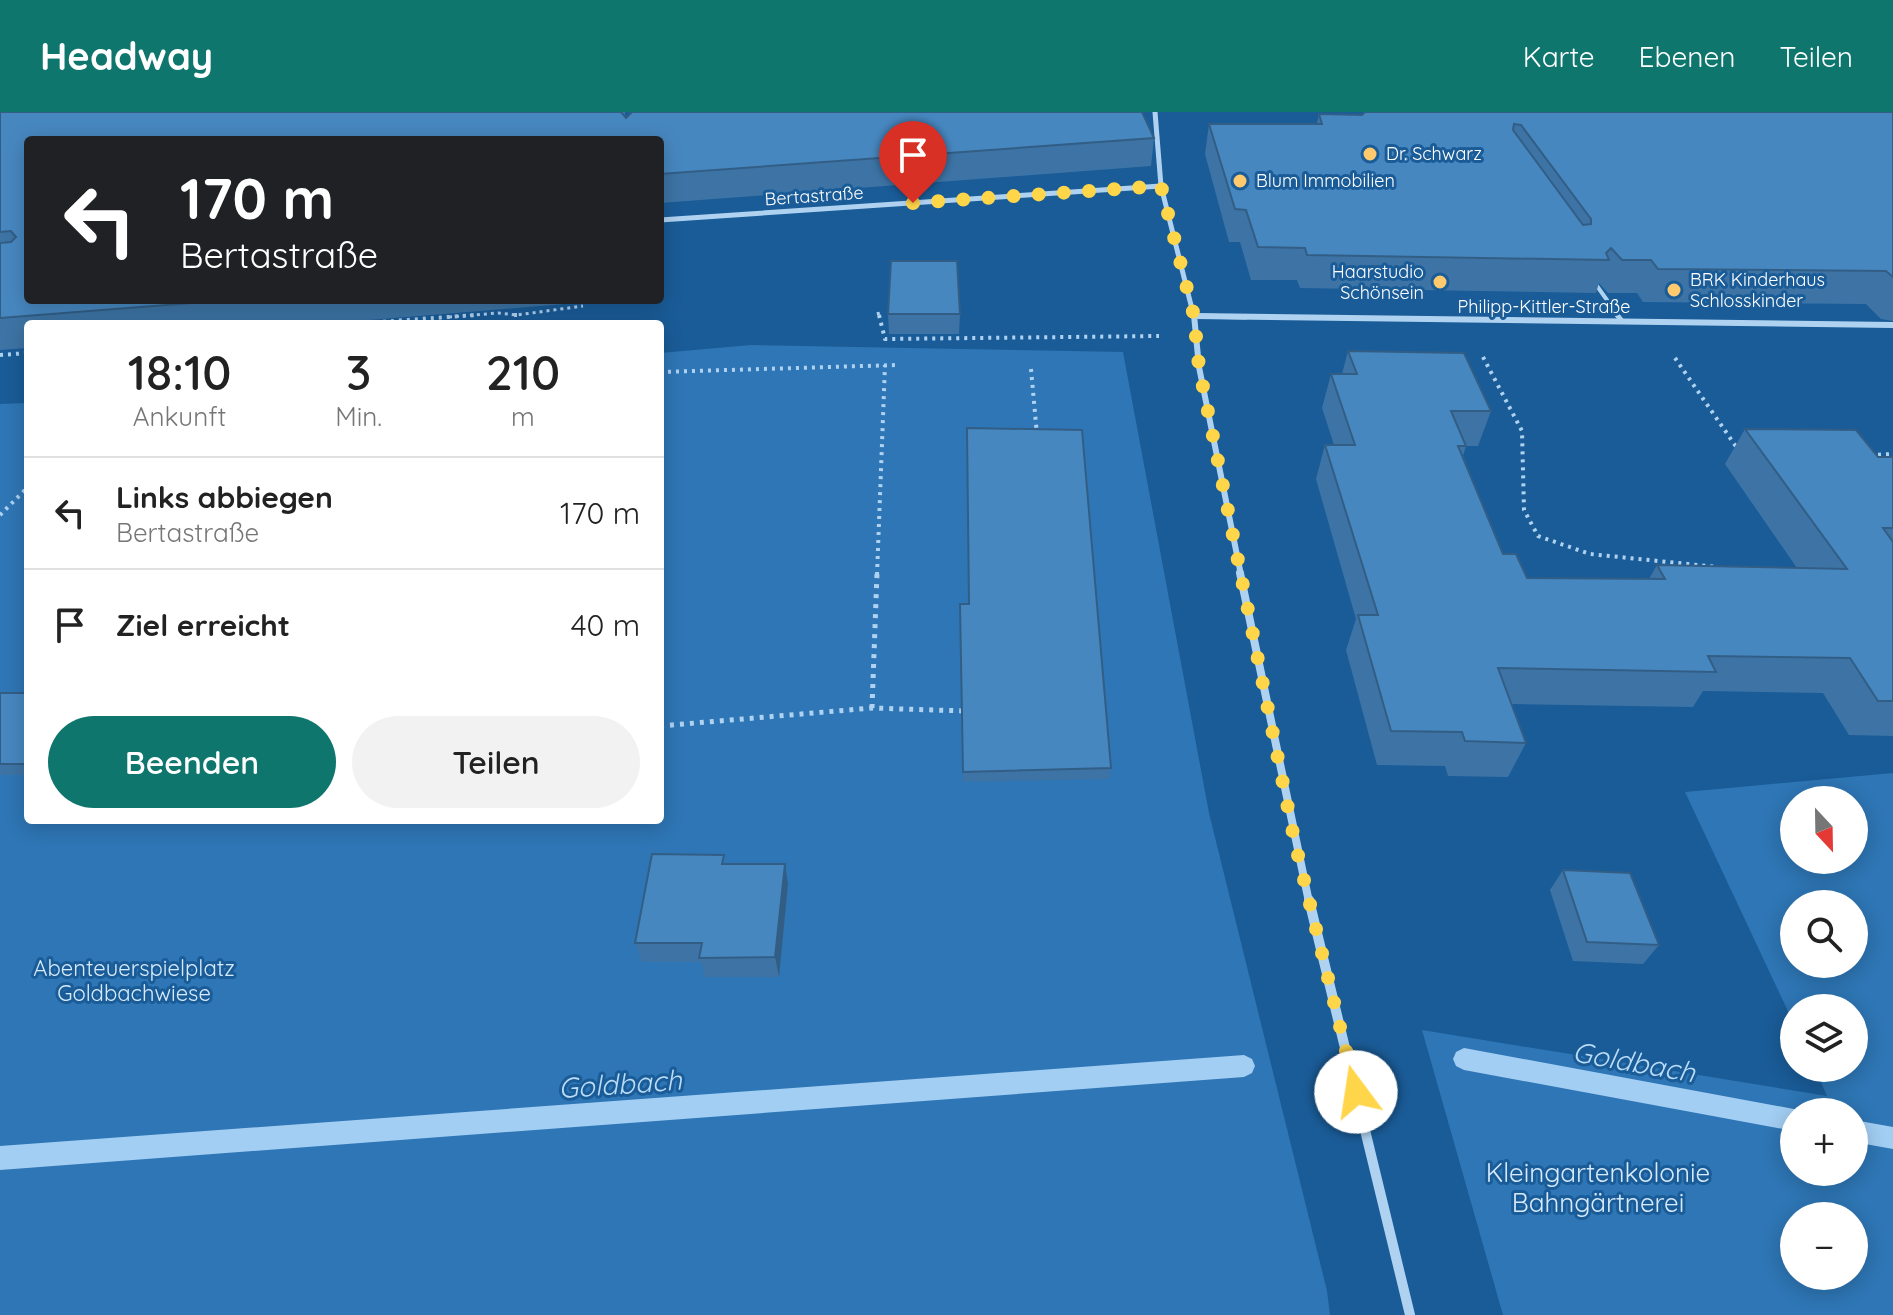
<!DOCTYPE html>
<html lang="de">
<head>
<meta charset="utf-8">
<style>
  body { margin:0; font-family:Quicksand,sans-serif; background:#f2f2f2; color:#222; height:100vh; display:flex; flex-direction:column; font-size:30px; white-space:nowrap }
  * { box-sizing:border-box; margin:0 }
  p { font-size:26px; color:#767676 }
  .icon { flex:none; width:44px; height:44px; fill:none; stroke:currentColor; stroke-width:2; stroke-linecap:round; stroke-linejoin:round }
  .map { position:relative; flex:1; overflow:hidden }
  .drawer { position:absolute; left:24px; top:208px; width:640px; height:504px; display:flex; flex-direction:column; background:#fff; border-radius:8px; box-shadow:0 4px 20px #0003 }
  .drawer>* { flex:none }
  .guide { position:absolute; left:24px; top:24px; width:640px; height:168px; border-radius:8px; box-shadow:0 4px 20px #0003; background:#202124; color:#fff; overflow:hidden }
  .needle { width:52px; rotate:158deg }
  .buttons { position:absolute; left:1780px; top:674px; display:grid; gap:16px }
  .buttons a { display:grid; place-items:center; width:88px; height:88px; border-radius:50%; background:#fff; box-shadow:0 4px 20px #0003; font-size:40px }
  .pin { position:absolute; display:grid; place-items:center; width:68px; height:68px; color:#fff; margin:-82px -34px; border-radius:50% 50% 50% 0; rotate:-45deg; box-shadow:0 0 8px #0007 }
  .pin .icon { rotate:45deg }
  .me { position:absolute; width:88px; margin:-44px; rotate:346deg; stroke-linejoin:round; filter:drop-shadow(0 0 6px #0008) }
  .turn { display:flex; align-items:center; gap:28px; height:168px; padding:0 24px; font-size:36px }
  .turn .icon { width:104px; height:104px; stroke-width:2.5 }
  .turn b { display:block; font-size:56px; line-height:68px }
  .eta { display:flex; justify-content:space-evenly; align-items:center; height:136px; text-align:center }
  .eta b { font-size:48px; font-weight:600; line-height:56px }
  .button { display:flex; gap:16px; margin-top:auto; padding:16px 24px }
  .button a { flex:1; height:92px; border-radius:48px; background:#0f766e; color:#fff; font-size:32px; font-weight:600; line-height:92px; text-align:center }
  .button a+a { background:#f2f2f2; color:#222 }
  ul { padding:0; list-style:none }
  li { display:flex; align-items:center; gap:24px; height:112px; padding:0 24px; border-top:2px solid #e0e0e0 }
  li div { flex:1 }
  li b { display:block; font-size:30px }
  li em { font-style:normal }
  header { display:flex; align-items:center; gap:48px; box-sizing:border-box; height:112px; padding:0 40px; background:#0f766e; color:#fff }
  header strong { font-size:38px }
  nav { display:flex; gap:44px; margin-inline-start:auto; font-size:28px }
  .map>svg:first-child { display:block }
</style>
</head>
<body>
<header>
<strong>Headway</strong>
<nav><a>Karte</a><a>Ebenen</a><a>Teilen</a></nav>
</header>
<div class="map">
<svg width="1893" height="1203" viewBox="0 0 1893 1203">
  <rect width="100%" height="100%" fill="#1a5c98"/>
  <g fill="#2e76b5" fill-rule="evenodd">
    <path d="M751 233 1123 240 1209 701 1327 1179 1330 1203H0V292L28 291V708H660V241Z"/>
    <path d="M1893 661V1203H1503L1422 918 1827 984 1815 956H1854V896H1794V912L1685 680ZM1854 688V748H1794V688ZM1854 792V852H1794V792ZM1854 1000V1060H1794V1000ZM1854 1104V1164H1794V1104Z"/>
  </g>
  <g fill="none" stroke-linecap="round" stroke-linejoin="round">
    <g fill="#a2cef3" fill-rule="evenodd">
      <path d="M1464 936 1794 997 1802 1000H1794V1019L1464 958 1456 954 1453 947 1456 940Z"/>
      <path d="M1244 943 1252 947 1255 954 1252 961 1244 965 0 1058V1034Z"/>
      <path d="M1854 1008 1893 1015V1037L1854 1030Z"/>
    </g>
    <g stroke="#afd2f1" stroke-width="3" stroke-dasharray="3 4" stroke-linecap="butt">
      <path d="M878 200 879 205"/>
      <path d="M449 205 498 201 517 203 583 194"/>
    </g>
    <g stroke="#afd2f1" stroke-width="4" stroke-dasharray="3 5" stroke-linecap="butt">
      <path d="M514 203H519"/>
      <path d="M879 203 885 227 1159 224"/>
      <path d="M351 212 476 203"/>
      <path d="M0 243 28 241"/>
      <path d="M1483 245 1522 319 1524 398 1538 424 1590 442 1717 455"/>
      <path d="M1675 246 1737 336"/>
      <path d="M1031 257 1037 323"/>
      <path d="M660 260 898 253"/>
      <path d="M1870 343 1893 342"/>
      <path d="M0 403 28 375"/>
      <path d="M877 463 885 253"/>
    </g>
    <g stroke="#afd2f1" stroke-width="5" stroke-dasharray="4 6" stroke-linecap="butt">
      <path d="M872 596 877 461"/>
      <path d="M660 614 872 596 965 599"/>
    </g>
    <path stroke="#afd2f1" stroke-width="4" d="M1597 174 1619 205"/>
    <path stroke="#afd2f1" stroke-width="5" d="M1617 203 1622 209"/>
    <g stroke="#afd2f1" stroke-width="5">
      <path d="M1155 0 1161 74 1194 205"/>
      <path d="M660 108 1161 74"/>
      <path d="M1194 204 1246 205"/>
    </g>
    <g stroke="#afd2f1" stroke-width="6">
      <path d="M1194 203 1199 255 1241 463"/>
      <path d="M1194 204 1893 213"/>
    </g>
    <path stroke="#afd2f1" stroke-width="8" d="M1240 461 1309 790"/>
    <path stroke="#afd2f1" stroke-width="10" d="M1309 788 1410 1203"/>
  </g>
  <g fill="#3d74a5">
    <path d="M0 0H625V5L626 6 1154 26 1151 54 660 91V28L28 188H564V192L322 212H28V236L0 238Z"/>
    <path d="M1893 0V209L1881 207 1866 192 1643 190 1637 181H1608L1599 171 1596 181 1300 176 1297 168H1251L1240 130H1229L1205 42 1209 12H1317L1319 2 1362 3Z"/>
    <path d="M888 202H960L959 222H889Z"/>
    <path d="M1348 239 1491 299 1478 334H1466L1463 344 1503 442 1527 466 1649 467 1657 453 1797 456 1725 352 1745 317 1878 345H1893V624L1849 623 1823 581 1703 579 1693 595 1512 592 1526 631 1508 665 1448 664 1445 654 1377 653 1346 538 1356 507 1316 367 1325 333H1334L1322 296 1331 262H1342Z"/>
    <path d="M960 492 1111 656 1109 667 963 670Z"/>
    <rect x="0" y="581" width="28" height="82"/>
    <path d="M726 752 788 772 779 865H705L701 850H642L635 831Z"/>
    <path d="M1563 758 1659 833 1643 852 1573 849 1550 778Z"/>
  </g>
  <path fill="#325e86" d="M785 752 788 772 779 865 775 845Z"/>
  <g fill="#4787c0" stroke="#325e86" stroke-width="2" fill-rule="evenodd">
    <path d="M0 0H621L626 6 632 0H1142L1154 26 660 62V28H28V188H230L0 206V131L11 130 16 125 11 119 0 120Z"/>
    <path d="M1365 0H1893V165L1886 159 1658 157 1651 148H1622L1611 136 1606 141 1609 148 1307 143 1305 136 1258 135 1246 98 1235 97 1209 12H1322L1319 2 1362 3ZM1514 12 1521 13 1591 107V112L1583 113 1513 18Z"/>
    <path d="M891 149H957L960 202H888Z"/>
    <path d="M1348 239 1464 241 1491 299H1451L1466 334H1458L1503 442H1516L1527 466 1665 467 1657 453 1847 457 1745 317 1856 318 1878 345H1893V416H1883L1893 430V589H1878L1850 546 1708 544 1716 560 1498 556 1526 631 1465 629 1462 620 1391 619 1358 503H1378L1325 333H1355L1331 262H1357Z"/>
    <path d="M967 316 1082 318 1111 656 963 660 960 492H969Z"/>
    <path d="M0 581H28V650L26 652H0Z"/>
    <path d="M652 742 724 743 722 752H785L775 845 699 846 702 831H635Z"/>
    <path d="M1563 758 1630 761 1659 833 1587 830Z"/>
  </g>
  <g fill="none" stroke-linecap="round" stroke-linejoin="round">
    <path stroke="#ffd54a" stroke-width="14" stroke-dasharray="0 25.2" d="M913 91 1161 74 1194 204 1199 255 1295 731 1356 980"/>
  </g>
  <g fill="#ffc96e" stroke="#1a5c98" stroke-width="3">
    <circle cx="1370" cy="42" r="8"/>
    <circle cx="1240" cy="69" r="8"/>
    <circle cx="1440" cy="170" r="8"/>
    <circle cx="1674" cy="178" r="8"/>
  </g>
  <g text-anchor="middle" stroke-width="6" stroke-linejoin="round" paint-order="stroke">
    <g font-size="18" fill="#fff" stroke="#1a5c98" text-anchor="start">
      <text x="1386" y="48">Dr. Schwarz</text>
      <text x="1256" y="75">Blum Immobilien</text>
      <text x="1424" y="166" text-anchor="end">Haarstudio<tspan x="1424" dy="21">Schönsein</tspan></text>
      <text x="1690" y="174">BRK Kinderhaus<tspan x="1690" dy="21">Schlosskinder</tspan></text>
    </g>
    <g font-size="18" fill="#fff" stroke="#1a5c98">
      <text transform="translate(814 84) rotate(-4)" y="6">Bertastraße</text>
      <text x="1544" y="201">Philipp-Kittler-Straße</text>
    </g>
    <g font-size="22" fill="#d6eafb" stroke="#1a5c98">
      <text x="134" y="864">Abenteuerspielplatz<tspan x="134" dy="25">Goldbachwiese</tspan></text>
    </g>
    <g font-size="26" fill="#d6eafb" stroke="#1a5c98">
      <text x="1598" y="1070">Kleingartenkolonie<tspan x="1598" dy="30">Bahngärtnerei</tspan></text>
    </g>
    <g font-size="28" font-style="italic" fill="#bbdcf7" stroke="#1a5c98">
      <text transform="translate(1634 950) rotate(10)" y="10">Goldbach</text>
      <text transform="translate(620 972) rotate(-4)" y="10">Goldbach</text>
    </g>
  </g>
</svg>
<div class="buttons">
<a><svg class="needle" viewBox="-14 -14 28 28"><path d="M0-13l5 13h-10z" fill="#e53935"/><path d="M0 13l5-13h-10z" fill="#767676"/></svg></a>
<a><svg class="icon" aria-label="search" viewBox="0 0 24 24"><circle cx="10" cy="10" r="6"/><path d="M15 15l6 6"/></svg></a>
<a><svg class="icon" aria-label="layers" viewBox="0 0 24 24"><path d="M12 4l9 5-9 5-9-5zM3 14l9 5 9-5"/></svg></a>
<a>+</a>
<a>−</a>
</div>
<div class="pin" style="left:913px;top:91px;background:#d93025"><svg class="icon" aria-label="arrive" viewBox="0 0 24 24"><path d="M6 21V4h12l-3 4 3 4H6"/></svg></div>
<svg class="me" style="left:1356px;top:980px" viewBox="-20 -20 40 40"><circle r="19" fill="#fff"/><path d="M0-13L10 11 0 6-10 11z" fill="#ffd54a"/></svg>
<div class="guide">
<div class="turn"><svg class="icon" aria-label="left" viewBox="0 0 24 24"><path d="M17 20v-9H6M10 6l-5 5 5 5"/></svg><div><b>170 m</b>Bertastraße</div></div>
</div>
<section class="drawer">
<div class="eta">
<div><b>18:10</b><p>Ankunft</p></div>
<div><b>3</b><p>Min.</p></div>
<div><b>210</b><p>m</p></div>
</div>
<ul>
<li><svg class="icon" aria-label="left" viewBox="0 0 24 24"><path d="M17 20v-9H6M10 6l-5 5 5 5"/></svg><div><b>Links abbiegen</b><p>Bertastraße</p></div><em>170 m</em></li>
<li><svg class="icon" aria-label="arrive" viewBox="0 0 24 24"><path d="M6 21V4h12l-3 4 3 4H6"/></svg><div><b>Ziel erreicht</b></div><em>40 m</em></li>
</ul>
<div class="button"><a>Beenden</a><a>Teilen</a></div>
</section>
</div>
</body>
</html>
